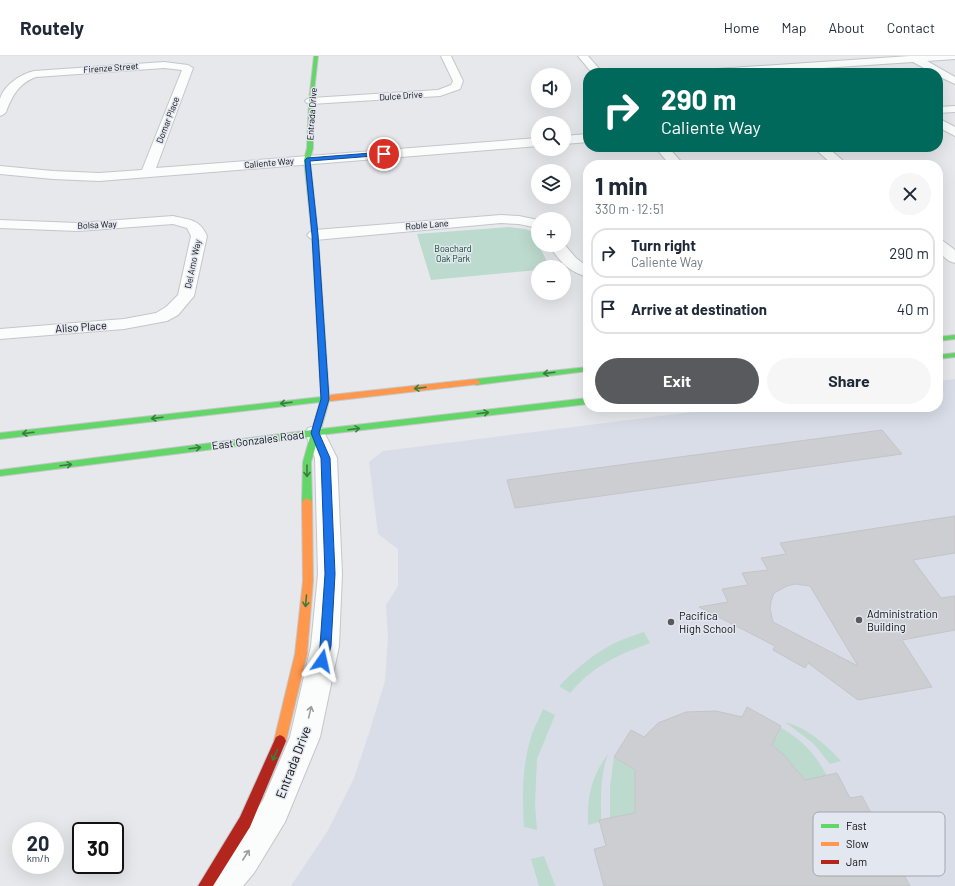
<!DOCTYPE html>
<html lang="en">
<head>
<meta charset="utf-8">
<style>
  body { margin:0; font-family:Barlow,sans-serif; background:#f6f6f7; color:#1f2937; height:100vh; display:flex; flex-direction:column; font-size:15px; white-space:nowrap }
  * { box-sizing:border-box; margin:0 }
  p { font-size:13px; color:#747a83 }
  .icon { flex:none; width:22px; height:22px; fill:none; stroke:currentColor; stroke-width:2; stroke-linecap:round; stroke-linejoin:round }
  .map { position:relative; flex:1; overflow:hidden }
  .side { position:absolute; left:583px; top:104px; width:360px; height:252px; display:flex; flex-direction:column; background:#fff; border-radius:16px; box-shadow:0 4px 16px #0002 }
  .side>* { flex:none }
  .guide { position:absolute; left:583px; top:12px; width:360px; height:84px; border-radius:16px; box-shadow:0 4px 16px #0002; background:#00695c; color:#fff; overflow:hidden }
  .buttons { position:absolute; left:531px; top:12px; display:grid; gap:8px }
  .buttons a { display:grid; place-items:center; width:40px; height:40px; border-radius:50%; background:#fff; box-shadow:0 4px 16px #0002; font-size:20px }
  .speed { position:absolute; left:12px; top:766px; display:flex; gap:8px; font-size:20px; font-weight:700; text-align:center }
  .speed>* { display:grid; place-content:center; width:52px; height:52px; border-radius:50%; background:#fff; box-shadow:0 4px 16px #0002; line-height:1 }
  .speed small { font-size:10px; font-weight:400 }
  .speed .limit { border:2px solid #111; border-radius:6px; background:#fff; color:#111 }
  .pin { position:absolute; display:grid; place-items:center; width:34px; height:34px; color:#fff; margin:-17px; border:2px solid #fff; border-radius:50%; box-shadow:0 1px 4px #0007 }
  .me { position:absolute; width:44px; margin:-22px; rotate:11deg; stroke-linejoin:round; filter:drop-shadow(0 0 3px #0008) }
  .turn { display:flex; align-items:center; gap:14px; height:84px; padding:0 12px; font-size:18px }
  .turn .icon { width:52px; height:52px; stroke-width:2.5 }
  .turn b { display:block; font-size:28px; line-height:34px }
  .round { display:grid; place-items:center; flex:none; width:42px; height:42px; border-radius:21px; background:#f6f6f7 }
  .headline { display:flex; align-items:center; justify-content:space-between; height:68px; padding:0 12px }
  h1 { font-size:24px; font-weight:700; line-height:30px }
  .cta { display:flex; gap:8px; margin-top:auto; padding:8px 12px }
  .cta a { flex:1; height:46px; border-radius:24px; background:#595a5e; color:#fff; font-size:16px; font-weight:700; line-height:46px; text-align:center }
  .cta a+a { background:#f6f6f7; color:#1f2937 }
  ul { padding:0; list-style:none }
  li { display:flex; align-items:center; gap:12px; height:50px; margin:0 8px 6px; padding:0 4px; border:2px solid #e0e1e3; border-radius:16px }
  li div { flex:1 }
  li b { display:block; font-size:15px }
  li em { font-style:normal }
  header { display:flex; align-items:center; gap:24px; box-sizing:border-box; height:56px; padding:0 20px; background:#fff; border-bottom:1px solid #e0e1e3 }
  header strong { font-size:19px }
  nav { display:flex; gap:22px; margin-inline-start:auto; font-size:14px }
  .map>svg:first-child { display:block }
</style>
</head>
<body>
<header>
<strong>Routely</strong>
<nav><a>Home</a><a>Map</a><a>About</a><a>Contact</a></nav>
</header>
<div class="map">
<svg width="955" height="830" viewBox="0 0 955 830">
  <rect width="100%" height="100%" fill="#e6e8ec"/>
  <path fill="#d9dde7" d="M955 323V830H291L327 776 354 722 369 677 385 625 388 582 386 549 398 530V493L378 478 369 406 383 395 732 351H938V325Z"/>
  <g fill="#bddace">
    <path d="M509 171 525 173 531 175 550 211H538V214L431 224 417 178Z"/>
    <path d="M644 576 650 587C615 600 595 609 570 637L559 630C576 613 595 596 617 586 625 582 635 579 644 576Z"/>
    <path d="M543 653 555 659 537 703 535 748 537 774 524 771C522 740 522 708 532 678 535 670 540 661 543 653Z"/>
    <path d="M785 666C808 672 825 688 841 705L830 708 814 688Z"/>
    <path d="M780 671C803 685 814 696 827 720L805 724 784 699 772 689Z"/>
    <path d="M608 698C600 720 601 741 601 764H599L600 766 588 769C587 741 591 721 608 698Z"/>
    <path d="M614 701 637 716 635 724V757L610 762V731Z"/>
    <path d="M544 800 555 829 556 830H539L531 803Z"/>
  </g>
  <g fill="#cdced1" stroke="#c4c5c8" fill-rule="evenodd">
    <path d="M882 374 902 398 515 452 507 424Z"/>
    <path d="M955 460V497L913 504 941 542 955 540V574L902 584 932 631 858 644 808 607 805 612 773 594 775 590 699 551 728 546 722 533 748 529 742 517 768 514 761 502 786 498 780 487ZM795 528 810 530 858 610 773 566 770 553 771 545 774 537 787 530Z"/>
    <path d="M747 651 781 670 772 689 784 699 805 724 837 717 850 742 862 740 910 830H604L594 793 606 790 599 764 635 757V714L614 701 631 674 644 681 658 667 686 656 716 655 742 661Z"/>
  </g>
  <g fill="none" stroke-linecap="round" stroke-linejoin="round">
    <defs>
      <g id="street">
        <path d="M441 0H451L463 25 460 33 440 40 311 48 307 47 305 45 307 43 311 42 438 34 451 29 453 25Z"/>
        <path d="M578 0H588L603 17H592Z"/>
        <path d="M910 0H955V3L927 5 955 21V28L938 20V17H933L913 6 748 17H696L701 14Z"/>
        <path d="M164 6 188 9 193 12 156 112 538 82V90L99 125 53 123 0 118V110L53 115 99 117 142 114 182 14 164 12 36 21C19 27 12 40 6 56L4 58 0 60C0 55 0 48 0 43 4 29 21 18 34 15Z"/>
        <path d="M955 50V56L938 57V51Z"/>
        <path d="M938 62 955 71V80L938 71Z"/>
        <path d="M588 78V86L564 88V80Z"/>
        <path d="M655 91H668L684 109H670Z"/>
        <path d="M813 91H827L848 109H833Z"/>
        <path d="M501 159 519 160 538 164V172L519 168 501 167 315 184 310 182 307 179 310 176 315 174Z"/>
        <path d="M173 160C189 164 200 163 207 180L194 240 178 259 167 265 124 273 0 283V273L124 263 156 257 166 251 178 239 191 180 187 172 173 168 78 175 0 172V164L78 167Z"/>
        <path d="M938 183 943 185 955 194V207L949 205 938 196Z"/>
        <path d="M564 188 576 202 588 211V221C569 216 559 205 549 189Z"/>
        <path d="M315 370 322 372 337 402 342 518 339 590 320 681 285 766 254 817 243 830H205L210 818 230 793 263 744 290 681 311 590 318 518 315 402 305 377 308 372Z"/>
      </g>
      <g id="fast">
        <path d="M314 0H318L313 45V92L310 104 318 179 329 340H334L335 342 334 344 329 345 321 373 588 342V348L319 379 311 406 312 446 310 448H304L302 446 303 406 310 381 0 420V414L312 374 320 346 0 383V377L321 341 312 179 304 104 307 92 309 45Z"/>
        <path d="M955 279V283L938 285V281Z"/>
        <path d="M955 297V301L938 303V299Z"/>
        <path d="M588 311V315L476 329 472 326 476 323Z"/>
      </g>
      <g id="slow">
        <path d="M476 323 480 326 479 328 331 345 327 342 331 339Z"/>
        <path d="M307 442 310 444 312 446 313 525 307 598 286 685 284 689 280 691 276 689 274 685 295 598 303 525 302 446 304 444Z"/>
      </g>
      <path id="jam" d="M280 679 284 681 286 685 250 771 213 830H198L240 761 276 681Z"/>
    </defs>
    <use href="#street" stroke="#c4c6c9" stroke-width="2"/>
    <use href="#fast" stroke="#c4c6c9" stroke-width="2"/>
    <use href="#slow" stroke="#c4c6c9" stroke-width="2"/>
    <use href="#jam" stroke="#c4c6c9" stroke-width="2"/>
    <use href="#street" fill="#fbfcfc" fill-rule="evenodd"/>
    <use href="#fast" fill="#63d668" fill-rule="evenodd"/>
    <use href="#slow" fill="#ff974d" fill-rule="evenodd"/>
    <use href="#jam" fill="#b3261e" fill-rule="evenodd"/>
  </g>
  <defs><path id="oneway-shaft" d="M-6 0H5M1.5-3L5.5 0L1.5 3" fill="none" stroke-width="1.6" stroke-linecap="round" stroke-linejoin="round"/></defs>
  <g stroke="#3c7c41">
    <use href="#oneway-shaft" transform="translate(549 317) rotate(173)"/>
    <use href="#oneway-shaft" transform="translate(420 332) rotate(173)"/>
    <use href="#oneway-shaft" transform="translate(286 347) rotate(173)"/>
    <use href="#oneway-shaft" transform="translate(483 357) rotate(-7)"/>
    <use href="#oneway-shaft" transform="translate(157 362) rotate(173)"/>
    <use href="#oneway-shaft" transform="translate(354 373) rotate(-7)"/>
    <use href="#oneway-shaft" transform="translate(28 377) rotate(173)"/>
    <use href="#oneway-shaft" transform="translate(195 392) rotate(-7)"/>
    <use href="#oneway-shaft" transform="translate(66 409) rotate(-7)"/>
    <use href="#oneway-shaft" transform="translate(307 415) rotate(90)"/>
    <use href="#oneway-shaft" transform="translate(306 545) rotate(95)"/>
    <use href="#oneway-shaft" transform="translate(275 699) rotate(114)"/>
  </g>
  <g stroke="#9c9d9e">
    <use href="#oneway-shaft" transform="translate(310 656) rotate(-77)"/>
    <use href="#oneway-shaft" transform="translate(246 799) rotate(-57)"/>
  </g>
  <path fill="#1a73e8" stroke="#114b97" d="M384 96 386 97V99L310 105 318 179 329 343 319 377 330 402 335 518 331 590 326 609 322 610 318 609 316 605 320 590 325 518 321 402 311 377 321 343 312 179 305 104 307 102Z"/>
  <g fill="#595a5e" stroke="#e3e7ef" stroke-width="1.5">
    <circle cx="859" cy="564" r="4"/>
    <circle cx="671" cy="566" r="4"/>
  </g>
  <g text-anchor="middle" stroke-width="3" stroke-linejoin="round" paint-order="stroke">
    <g font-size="9" fill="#0d0e11" stroke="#e3e7ef">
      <text transform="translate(111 12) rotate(-4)" y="3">Firenze Street</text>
      <text transform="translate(401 40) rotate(-4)" y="3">Dulce Drive</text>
      <text transform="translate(312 58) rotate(-86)" y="3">Entrada Drive</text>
      <text transform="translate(168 64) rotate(-69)" y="3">Domar Place</text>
      <text transform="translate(269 107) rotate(-5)" y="3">Caliente Way</text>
      <text transform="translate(97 169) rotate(-3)" y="3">Bolsa Way</text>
      <text transform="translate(427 169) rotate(-5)" y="3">Roble Lane</text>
      <text transform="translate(193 208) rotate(-78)" y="3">Del Amo Way</text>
    </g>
    <g font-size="9" fill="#0d4630" stroke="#e3e7ef">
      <text x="453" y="196">Boachard<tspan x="453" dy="10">Oak Park</tspan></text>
    </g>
    <g font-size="11" fill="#0d0e11" stroke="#e3e7ef">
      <text transform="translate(81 271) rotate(-4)" y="4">Aliso Place</text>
      <text transform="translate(258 384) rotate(-7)" y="4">East Gonzales Road</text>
    </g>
    <g font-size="11" fill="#0d0e11" stroke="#e3e7ef" text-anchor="start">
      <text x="867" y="562">Administration<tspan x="867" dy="13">Building</tspan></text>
      <text x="679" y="564">Pacifica<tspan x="679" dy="13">High School</tspan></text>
    </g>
    <g font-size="13" fill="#0d0e11" stroke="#e3e7ef">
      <text transform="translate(293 706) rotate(-69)" y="5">Entrada Drive</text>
    </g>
  </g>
  <rect x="813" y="756" width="132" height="64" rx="6" fill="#e3e7ef" stroke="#a3a6ac" stroke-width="1"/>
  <rect x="821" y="768" width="18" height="4" fill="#63d668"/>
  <rect x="821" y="786" width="18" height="4" fill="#ff974d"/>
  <rect x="821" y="804" width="18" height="4" fill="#b3261e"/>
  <g font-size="11" fill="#0d0e11">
    <text x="846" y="774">Fast</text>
    <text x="846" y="792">Slow</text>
    <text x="846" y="810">Jam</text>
  </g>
</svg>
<div class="buttons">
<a><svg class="icon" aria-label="sound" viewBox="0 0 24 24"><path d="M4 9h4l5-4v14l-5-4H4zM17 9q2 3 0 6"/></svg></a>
<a><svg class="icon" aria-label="search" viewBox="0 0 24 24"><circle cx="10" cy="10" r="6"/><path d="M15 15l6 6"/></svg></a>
<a><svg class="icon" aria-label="layers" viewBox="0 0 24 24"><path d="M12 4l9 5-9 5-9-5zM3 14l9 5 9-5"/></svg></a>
<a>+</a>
<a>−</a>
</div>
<div class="speed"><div>20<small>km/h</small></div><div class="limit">30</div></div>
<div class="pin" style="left:384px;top:98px;background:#d93025"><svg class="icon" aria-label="arrive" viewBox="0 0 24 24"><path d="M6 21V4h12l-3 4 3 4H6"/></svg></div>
<svg class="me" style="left:322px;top:605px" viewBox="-20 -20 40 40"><path d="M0-17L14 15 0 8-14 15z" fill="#1a73e8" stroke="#fff" stroke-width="4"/></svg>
<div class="guide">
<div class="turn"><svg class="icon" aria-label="right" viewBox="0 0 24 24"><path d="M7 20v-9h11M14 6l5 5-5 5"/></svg><div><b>290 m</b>Caliente Way</div></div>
</div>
<section class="side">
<div class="headline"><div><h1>1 min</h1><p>330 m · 12:51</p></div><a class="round"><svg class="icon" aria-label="close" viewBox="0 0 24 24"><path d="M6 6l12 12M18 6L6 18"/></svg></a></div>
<ul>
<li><svg class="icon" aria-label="right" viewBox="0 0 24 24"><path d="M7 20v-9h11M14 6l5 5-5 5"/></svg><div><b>Turn right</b><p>Caliente Way</p></div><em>290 m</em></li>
<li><svg class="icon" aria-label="arrive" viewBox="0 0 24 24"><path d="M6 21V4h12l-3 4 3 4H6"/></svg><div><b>Arrive at destination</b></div><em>40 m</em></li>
</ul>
<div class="cta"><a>Exit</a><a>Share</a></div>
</section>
</div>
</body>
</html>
